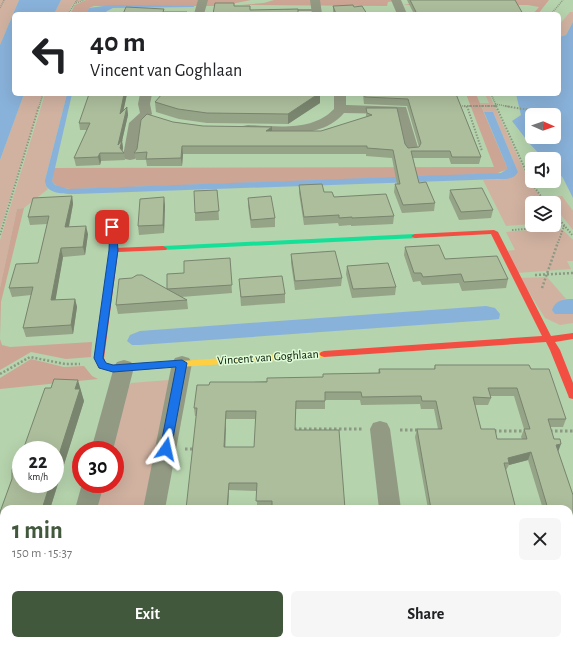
<!DOCTYPE html>
<html lang="en">
<head>
<meta charset="utf-8">
<style>
  body { margin:0; font-family:"Alegreya Sans",sans-serif; background:#f6f6f6; color:#202124; height:100vh; display:flex; flex-direction:column; font-size:15px; white-space:nowrap }
  * { box-sizing:border-box; margin:0 }
  p { font-size:13px; color:#757577 }
  .icon { flex:none; width:22px; height:22px; fill:none; stroke:currentColor; stroke-width:2; stroke-linecap:round; stroke-linejoin:round }
  .map { position:relative; flex:1; overflow:hidden }
  .details { position:absolute; left:0px; top:505px; width:573px; height:140px; display:flex; flex-direction:column; background:#fff; border-radius:12px 12px 0 0; box-shadow:0 4px 16px #0002 }
  .details>* { flex:none }
  .top-card { position:absolute; left:12px; top:12px; width:549px; height:84px; border-radius:6px; box-shadow:0 4px 16px #0002; background:#fff; color:#202124; overflow:hidden }
  .needle { width:26px; rotate:92deg }
  .buttons { position:absolute; left:525px; top:108px; display:grid; gap:8px }
  .buttons a { display:grid; place-items:center; width:36px; height:36px; border-radius:6px; background:#fff; box-shadow:0 4px 16px #0002; font-size:20px }
  .speed { position:absolute; left:12px; top:441px; display:flex; gap:8px; font-size:20px; font-weight:700; text-align:center }
  .speed>* { display:grid; place-content:center; width:52px; height:52px; border-radius:50%; background:#fff; box-shadow:0 4px 16px #0002; line-height:1 }
  .speed small { font-size:10px; font-weight:400 }
  .speed .limit { border:6px solid #d22; background:#fff; color:#111 }
  .pin { position:absolute; display:grid; place-items:center; width:34px; height:34px; color:#fff; margin:-17px; border-radius:8px; box-shadow:0 2px 6px #0006 }
  .me { position:absolute; width:44px; margin:-22px; rotate:11deg; stroke-linejoin:round; filter:drop-shadow(0 0 3px #0008) }
  .turn { display:flex; align-items:center; gap:14px; height:84px; padding:0 12px; font-size:18px }
  .turn .icon { width:52px; height:52px; stroke-width:2.5 }
  .turn b { display:block; font-size:28px; line-height:34px }
  .round { display:grid; place-items:center; flex:none; width:42px; height:42px; border-radius:6px; background:#f6f6f6 }
  .headline { display:flex; align-items:center; justify-content:space-between; height:68px; padding:0 12px }
  h1 { font-size:24px; font-weight:700; line-height:30px; color:#41583d }
  .action { display:flex; gap:8px; margin-top:auto; padding:8px 12px }
  .action a { flex:1; height:46px; border-radius:6px; background:#41583d; color:#fff; font-size:16px; font-weight:700; line-height:46px; text-align:center }
  .action a+a { background:#f6f6f6; color:#202124 }
  .map>svg:first-child { display:block }
</style>
</head>
<body>
<div class="map">
<svg width="573" height="645" viewBox="0 0 573 645">
  <rect width="100%" height="100%" fill="#b5d3ad"/>
  <g fill="#d1b2a1">
    <path d="M0 0H19L0 45Z"/>
    <path d="M61 0H82L73 4 67 14H54Z"/>
    <path d="M570 12H573V22L566 35 559 37V25Z"/>
    <path d="M24 94H43L0 230V160Z"/>
    <path d="M45 94H67L45 180V184L48 189 24 208 17 209 0 288V240Z"/>
    <path d="M485 94H489L530 183 545 203H532V224L506 226 483 180C496 179 508 181 518 172L493 112H484L480 103H489Z"/>
    <path d="M562 196 573 211V230L554 206V203H552L547 197Z"/>
    <path d="M555 228C564 229 567 234 573 240V261H567L571 269 517 273 505 251 515 250 506 232Z"/>
    <path d="M547 277 566 299 561 300 569 314H573V323L560 325 545 318 520 278Z"/>
    <path d="M169 380 171 382 145 509H97L103 484H115V450H112L127 389 131 383Z"/>
    <path d="M62 641H119L118 645H61Z"/>
  </g>
  <g fill="#cca595">
    <path d="M86 0H251L221 6H94L89 8 86 14H70L75 5Z"/>
    <path d="M274 0H401L388 2 387 6 241 5 264 3Z"/>
    <path d="M436 0H549L538 14H533L539 7 528 5H403Z"/>
    <path d="M466 94H476L507 167 508 169 495 174 76 189C68 189 57 189 52 181L54 168 494 167Z"/>
    <path d="M24 208 1 302 0 337V288L17 209Z"/>
    <path d="M0 339 2 345 10 347 92 342 91 357 66 359 31 352 0 370Z"/>
    <path d="M31 359 64 367 84 366 92 376 98 379 0 389V378Z"/>
  </g>
  <g fill="#89b2da" fill-rule="evenodd">
    <path d="M19 0H61L54 14H14V94H24L0 160V45Z"/>
    <path d="M111 5 194 6V7L113 8 107 11 104 14H86L89 8Z"/>
    <path d="M573 22V198L563 178 554 167V159H544L529 143 512 121 521 115 516 94H559V37L566 35ZM532 115H554V137H532Z"/>
    <path d="M67 94H72L52 181 55 185 68 189 501 173 507 169V167L484 112H493L518 172C514 179 507 179 500 179L75 194C65 194 44 194 45 180Z"/>
    <path d="M573 299V314H555L552 310C555 300 564 299 573 299Z"/>
    <path d="M486 306 495 308 500 314 499 319 490 320 139 345H132L127 341 130 335 140 331Z"/>
  </g>
  <g fill="none" stroke-linecap="round" stroke-linejoin="round">
    <g stroke="#8c9882" stroke-width="1.5" stroke-dasharray="1 1" stroke-linecap="butt">
      <path d="M76 3 84 0"/>
      <path d="M0 8 4 0"/>
      <path d="M68 14 77 0"/>
      <path d="M551 14 563 0"/>
      <path d="M491 94 497 107"/>
      <path d="M495 104 511 107"/>
      <path d="M458 105 467 107"/>
      <path d="M467 106H496"/>
      <path d="M39 107 43 94"/>
    </g>
    <g stroke="#8c9882" stroke-width="2" stroke-dasharray="1.5 1.5" stroke-linecap="butt">
      <path d="M464 106H467L482 151"/>
      <path d="M467 106H496"/>
      <path d="M496 106 532 184 546 203"/>
      <path d="M505 106 542 112"/>
      <path d="M554 213 573 236"/>
      <path d="M512 230 564 226 558 243"/>
      <path d="M0 235 39 106"/>
    </g>
    <g stroke="#8c9882" stroke-width="2.5" stroke-dasharray="2 2" stroke-linecap="butt">
      <path d="M535 275 573 273"/>
      <path d="M542 288 558 242"/>
      <path d="M0 374 30 357 65 364H80"/>
    </g>
    <g stroke="#8c9882" stroke-width="3" stroke-dasharray="2.5 2.5" stroke-linecap="butt">
      <path d="M294 429H363"/>
      <path d="M400 430H419"/>
      <path d="M494 431H527"/>
      <path d="M550 431H573"/>
      <path d="M185 449H196"/>
      <path d="M0 559H4"/>
      <path d="M531 641 532 645"/>
    </g>
    <g fill="#929a84" fill-rule="evenodd">
      <path d="M286 9H316L318 10 316 11H284V10Z"/>
      <path d="M109 225H112L116 227 118 250 114 252 110 250 108 227Z"/>
    </g>
    <g fill="#929a84" fill-rule="evenodd">
      <path d="M198 0H208L204 14H194Z"/>
      <path d="M310 0H320L322 14H312Z"/>
      <path d="M391 0H401L407 14H397Z"/>
      <path d="M140 94H152L150 104 152 114 141 124 137 156 135 159 130 160 125 159 123 156 129 123 140 113 138 104Z"/>
      <path d="M334 94H346V105L406 107 419 151 417 154H407L405 151 397 114 344 113C321 140 279 133 248 133L243 132 242 129 243 126 248 125C277 126 312 132 334 109Z"/>
      <path d="M182 356 189 358 192 363 165 509H143L172 363 175 358Z"/>
      <path d="M124 360 131 362 134 367 113 450H91L114 367 117 362Z"/>
      <path d="M380 421 387 423 390 429 401 509H379L370 429 373 423Z"/>
      <path d="M82 484H104L97 509H75Z"/>
      <path d="M573 606V632L569 633V607Z"/>
      <path d="M38 641H64L63 645H37Z"/>
      <path d="M116 641H142L141 645H115Z"/>
    </g>
    <path fill="#16e098" fill-rule="evenodd" d="M415 234H418L419 236 418 238 163 250 159 248 163 246Z"/>
    <path fill="#ffcf43" fill-rule="evenodd" d="M324 351 327 352 329 354 327 356 324 357 151 369 148 368 146 366 148 364 151 363Z"/>
    <g fill="#f24e42" fill-rule="evenodd">
      <path d="M494 230 498 232 551 336 573 333V339L555 342 560 350 573 383V399L569 398 568 395 550 350 546 342 324 357 321 356 319 354 321 352 324 351 542 336 491 234 415 238 411 236 415 234Z"/>
      <path d="M163 246 167 248 166 250 118 252 104 358 106 363 113 365 151 363 154 364 156 366 154 368 151 369 113 371 99 368 94 358 110 250 114 248Z"/>
    </g>
  </g>
  <g fill="#95a387" fill-rule="evenodd">
    <path d="M407 0H515L523 14H414Z"/>
    <path d="M333 6 354 7 367 14H333Z"/>
    <path d="M127 94 123 111 127 107 128 115 122 141 123 148 122 151 124 153 125 160 101 161 100 165 76 166 74 158 87 130H80L79 123Z"/>
    <path d="M354 94H456L481 157 479 164H451L449 158H413L419 183 435 203 434 211 402 213 394 192 395 184H397L392 158 366 156V154H183L182 166H147L146 160H136L134 153 173 122 203 126 272 127V131H321L366 117V108L408 148 419 147 407 106 364 104 363 95H354Z"/>
    <path d="M155 102 320 103 288 124 207 123 179 119 156 112Z"/>
    <path d="M299 185 324 192 334 197 394 216 393 224 351 226V225L339 226 338 223 304 225 299 193Z"/>
    <path d="M217 190 219 220 195 221V213Z"/>
    <path d="M450 190 493 210 491 218 459 220 449 198Z"/>
    <path d="M72 196 73 204 69 227 88 234 85 255 63 257 55 300 75 299 77 307 73 334 26 337 23 328 31 295 12 297 9 288 38 263 47 224 30 225 28 217Z"/>
    <path d="M248 198 275 218V227L251 228 248 206Z"/>
    <path d="M165 205 164 233 139 235 138 226Z"/>
    <path d="M405 247 508 279 506 288 462 291 459 283 422 285 420 281 413 282 404 255Z"/>
    <path d="M291 254 342 278 341 286 295 290 291 263Z"/>
    <path d="M230 258 232 293 181 297 187 300 188 309 118 314 116 305 167 289 184 273Z"/>
    <path d="M347 266 396 287 395 295 352 298 346 274Z"/>
    <path d="M239 279 285 294V303L241 306Z"/>
    <path d="M435 365 531 369 566 419 563 427H550L573 495V598H569V509H543L528 460 509 465 506 470 516 509H428L415 437 417 429H438L434 409H421L420 404 361 405 360 400H325V409H296L272 508 257 509V491L229 490 197 416H195L194 408 209 385 323 377V374L378 373 379 369H434ZM490 396H514L524 429 521 437 522 439H497L481 429 475 405H488L491 398ZM226 419H256L254 447H225Z"/>
    <path d="M82 392 81 393 84 401 50 509H4V527L0 518V512L18 462 55 450Z"/>
    <path d="M536 641H569L573 645H537Z"/>
  </g>
  <g fill="#79856e">
    <path d="M124 94H127L121 122 120 114Z"/>
    <path d="M318 94H320V103L288 124V114Z"/>
    <path d="M127 107 128 115 122 141 123 148 122 153 118 145Z"/>
    <path d="M272 127V135L266 131Z"/>
    <path d="M182 146 183 154 182 166 181 158Z"/>
    <path d="M100 153 101 161 100 165 98 157Z"/>
    <path d="M72 196 73 204 67 236 65 227Z"/>
    <path d="M164 197 165 205 164 233 163 225Z"/>
    <path d="M86 226 88 234 85 255 83 247Z"/>
    <path d="M61 248 63 257 54 309 51 300Z"/>
    <path d="M75 299 77 307 73 334 71 325Z"/>
    <path d="M78 380 84 401 50 509H42L50 484H55V467L75 389Z"/>
    <path d="M226 411V419L225 455 224 447Z"/>
    <path d="M561 444 558 452 556 445Z"/>
    <path d="M531 452 528 460 509 465V463L508 458Z"/>
    <path d="M229 483V490L228 509H227Z"/>
    <path d="M4 626V641H9L8 645H0V639Z"/>
  </g>
  <g fill="#adbe9d" stroke="#79856e" fill-rule="evenodd">
    <path d="M410 0H515L523 14H417Z"/>
    <path d="M215 3H234V6H250V10L298 9V14H213Z"/>
    <path d="M353 5 354 7 362 6 367 14H336L333 6Z"/>
    <path d="M126 7 164 9 163 12H187L186 14H123Z"/>
    <path d="M89 94H124L120 114 127 107 118 145 122 140 120 148 124 153H100L98 157 74 158 90 123H79Z"/>
    <path d="M162 94H318L288 114 207 113 178 109 155 102Z"/>
    <path d="M364 94H456L481 157H452L450 151H411L419 183 426 182 435 203 403 205 395 184H400L393 150 367 148V146H182L181 158 146 159 147 152 134 153 137 149 141 120 147 114 173 122 203 126 272 127 266 131H321L372 115 367 113 366 108H397L405 144 408 148 419 147 421 143 408 99 365 97Z"/>
    <path d="M322 184 324 192H332L334 197 386 194 394 216 352 218V217L339 218V215L304 217 299 185Z"/>
    <path d="M482 188 493 210 461 212 450 190Z"/>
    <path d="M217 190 219 211 195 213 194 191Z"/>
    <path d="M72 196 65 227 86 226 83 247 61 248 51 300 75 299 71 325 23 328 33 287 9 288 16 264 38 263 49 216 28 217 33 198Z"/>
    <path d="M271 196 275 218 251 220 248 198Z"/>
    <path d="M164 197 163 225 138 226 140 199Z"/>
    <path d="M439 245 445 259 497 256 508 279 464 282 461 274 423 277 421 273H414L405 247Z"/>
    <path d="M335 251 342 278 295 281 291 254Z"/>
    <path d="M230 258 232 285 167 289 187 300 116 305 119 279 132 278 137 275H142L167 289V274L184 273V261Z"/>
    <path d="M388 263 396 287 353 289 347 266Z"/>
    <path d="M282 276 285 294 241 297 239 279Z"/>
    <path d="M435 365H529L531 369H549L566 419H548L554 439H560L561 444 556 445 573 495V590L569 577V509H548L531 452 508 458 509 463H504L516 509H431L417 429H442L436 401H422L421 396 362 397 361 392H325V401H296L295 430H339L345 509H272V501H256L257 483H229L227 509H186L197 408H194L197 385H209L210 382H267V378L323 377V374L380 373 379 369H435ZM488 388H517L530 429H524L527 439H497L495 429H481L473 397 491 398ZM226 411H256L254 447H224Z"/>
    <path d="M54 379 78 380 75 389H80L55 467V450H23L45 388H51Z"/>
    <path d="M21 454V484H50L42 509H4V516H0V512L12 479V470L16 462H18Z"/>
    <path d="M0 585H4V626L0 639Z"/>
    <path d="M569 627H573V645H543L542 641H569Z"/>
  </g>
  <path fill="#1a73e8" stroke="#114b97" d="M110 225H115L116 227 118 250 103 358 106 363 113 365 182 360 187 363 171 449 169 452 166 453 162 452 160 449 176 367 113 372 99 368 94 358 109 250Z"/>
  <g text-anchor="middle" stroke-width="3" stroke-linejoin="round" paint-order="stroke">
    <g font-size="12" fill="#031601" stroke="#dffbd8">
      <text transform="translate(268 357) rotate(-4)" y="4">Vincent van Goghlaan</text>
    </g>
  </g>
</svg>
<div class="buttons">
<a><svg class="needle" viewBox="-14 -14 28 28"><path d="M0-13l5 13h-10z" fill="#e53935"/><path d="M0 13l5-13h-10z" fill="#757577"/></svg></a>
<a><svg class="icon" aria-label="sound" viewBox="0 0 24 24"><path d="M4 9h4l5-4v14l-5-4H4zM17 9q2 3 0 6"/></svg></a>
<a><svg class="icon" aria-label="layers" viewBox="0 0 24 24"><path d="M12 4l9 5-9 5-9-5zM3 14l9 5 9-5"/></svg></a>
</div>
<div class="speed"><div>22<small>km/h</small></div><div class="limit">30</div></div>
<div class="pin" style="left:112px;top:227px;background:#d93025"><svg class="icon" aria-label="arrive" viewBox="0 0 24 24"><path d="M6 21V4h12l-3 4 3 4H6"/></svg></div>
<svg class="me" style="left:166px;top:449px" viewBox="-20 -20 40 40"><path d="M0-17L14 15 0 8-14 15z" fill="#1a73e8" stroke="#fff" stroke-width="4"/></svg>
<div class="top-card">
<div class="turn"><svg class="icon" aria-label="left" viewBox="0 0 24 24"><path d="M17 20v-9H6M10 6l-5 5 5 5"/></svg><div><b>40 m</b>Vincent van Goghlaan</div></div>
</div>
<section class="details">
<div class="headline"><div><h1>1 min</h1><p>150 m · 15:37</p></div><a class="round"><svg class="icon" aria-label="close" viewBox="0 0 24 24"><path d="M6 6l12 12M18 6L6 18"/></svg></a></div>
<div class="action"><a>Exit</a><a>Share</a></div>
</section>
</div>
</body>
</html>
